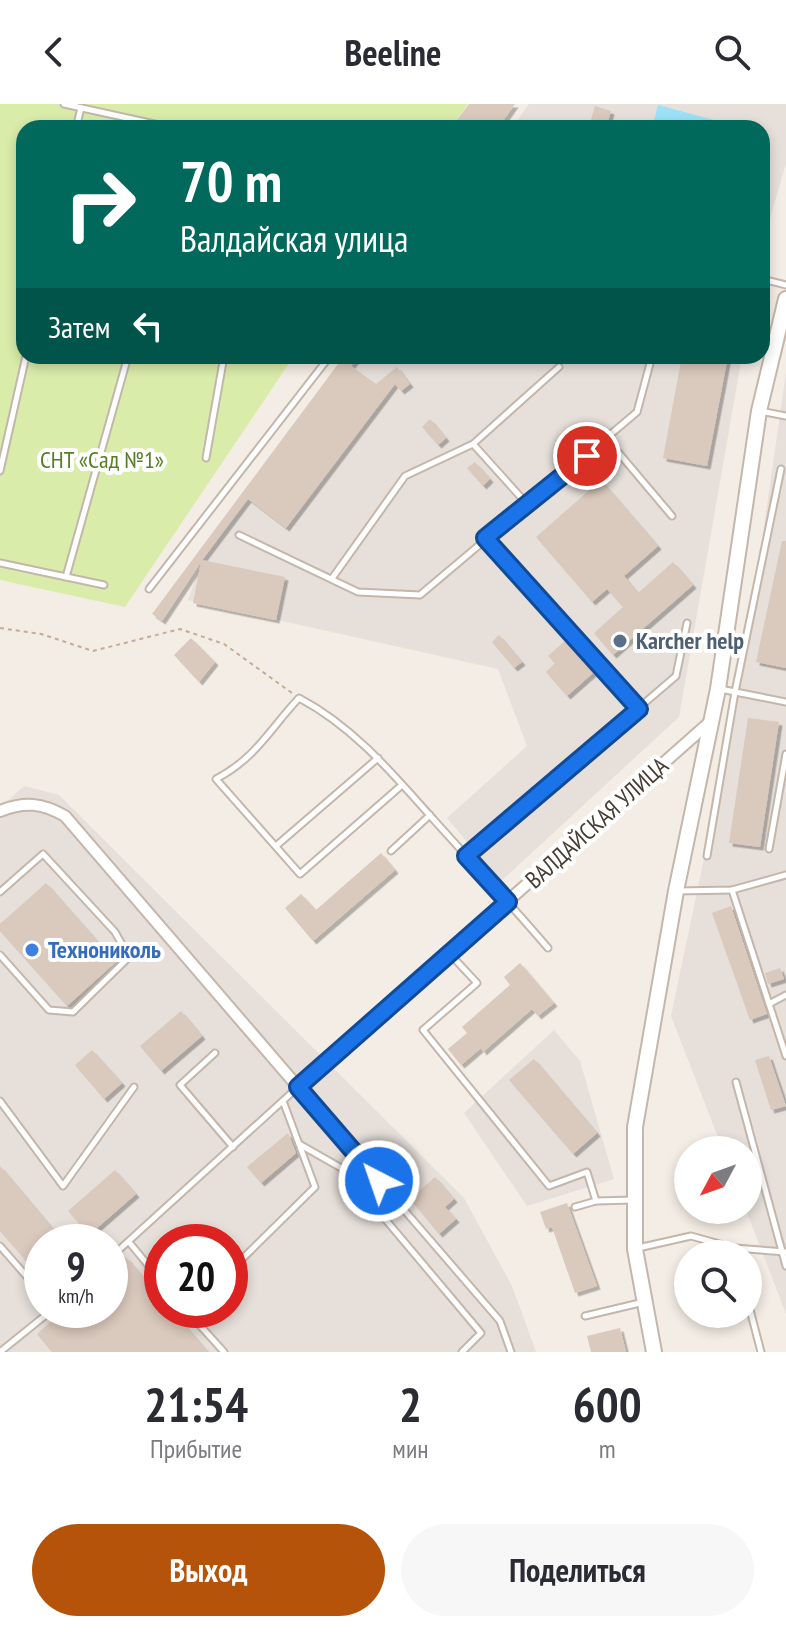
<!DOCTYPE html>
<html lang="ru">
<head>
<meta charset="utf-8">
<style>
  body { margin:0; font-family:"PT Sans Narrow",sans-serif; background:#f7f7f7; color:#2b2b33; height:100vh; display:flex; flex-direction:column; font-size:30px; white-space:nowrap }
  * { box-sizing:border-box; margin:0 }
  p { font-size:26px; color:#7c7c81 }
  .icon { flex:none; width:44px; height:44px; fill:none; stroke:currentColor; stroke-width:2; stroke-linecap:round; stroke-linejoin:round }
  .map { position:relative; height:1248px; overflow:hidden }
  .panel { display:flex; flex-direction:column; background:#fff; flex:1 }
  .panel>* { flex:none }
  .banner { position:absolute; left:16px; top:16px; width:754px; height:244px; border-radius:24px; box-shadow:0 4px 12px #0003; background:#00695c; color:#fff; overflow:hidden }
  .needle { width:52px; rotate:229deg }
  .buttons { position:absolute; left:674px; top:1032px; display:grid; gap:16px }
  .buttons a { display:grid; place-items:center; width:88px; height:88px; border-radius:50%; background:#fff; box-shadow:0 4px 12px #0003; font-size:40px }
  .speed { position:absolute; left:24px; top:1120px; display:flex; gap:16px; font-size:40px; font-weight:700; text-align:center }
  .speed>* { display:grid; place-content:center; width:104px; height:104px; border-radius:50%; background:#fff; box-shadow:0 4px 12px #0003; line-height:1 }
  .speed small { font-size:20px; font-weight:400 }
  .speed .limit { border:12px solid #d22; background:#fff; color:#111 }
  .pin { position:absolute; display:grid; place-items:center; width:68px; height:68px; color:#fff; margin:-34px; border:4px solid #fff; border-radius:50%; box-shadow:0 2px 8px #0007 }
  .me { position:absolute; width:88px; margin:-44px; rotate:319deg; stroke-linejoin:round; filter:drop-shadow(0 0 6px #0008) }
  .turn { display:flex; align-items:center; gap:28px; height:168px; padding:0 32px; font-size:36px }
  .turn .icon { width:104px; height:104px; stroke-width:2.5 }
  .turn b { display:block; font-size:56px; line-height:68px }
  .then { display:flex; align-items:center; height:76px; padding:0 32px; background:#0003; gap:16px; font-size:30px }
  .eta { display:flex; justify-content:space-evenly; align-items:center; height:136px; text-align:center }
  .eta b { font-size:48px; font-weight:800; line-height:56px }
  .primary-button { display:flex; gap:16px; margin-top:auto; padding:16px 32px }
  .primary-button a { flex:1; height:92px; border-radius:48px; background:#b45309; color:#fff; font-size:32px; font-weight:800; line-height:92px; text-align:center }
  .primary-button a+a { background:#f7f7f7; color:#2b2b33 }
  header { display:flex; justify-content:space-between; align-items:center; height:104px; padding:0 32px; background:#fff; font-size:36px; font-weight:800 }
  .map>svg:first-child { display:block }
</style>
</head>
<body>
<header><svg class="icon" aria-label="back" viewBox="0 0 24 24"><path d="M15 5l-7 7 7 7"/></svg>Beeline<svg class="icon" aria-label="search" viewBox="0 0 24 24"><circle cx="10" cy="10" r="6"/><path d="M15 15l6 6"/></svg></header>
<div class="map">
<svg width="786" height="1248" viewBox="0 0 786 1248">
  <defs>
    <filter id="shadow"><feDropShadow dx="3.5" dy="3.5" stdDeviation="0" flood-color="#0004"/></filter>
  </defs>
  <rect width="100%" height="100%" fill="#f4ede5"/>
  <g fill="#e6dfda" fill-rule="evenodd">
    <path d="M529 0H786V59L762 143V24H512Z"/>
    <path d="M347 252H742L679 613 500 778 447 714 527 642 498 565 188 496 202 458Z"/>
    <path d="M786 269V1210L746 1106 748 1046H723L671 912 743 569Z"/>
    <path d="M24 682 59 691 464 1094 512 1182 536 1248H0V704ZM42 1138H110V1206H42ZM162 1138H230V1206H162Z"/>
    <path d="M554 926 580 957 614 1075 527 1102 464 1009Z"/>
  </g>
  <path fill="#daecaa" d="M0 0H468L451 24H24V252H294L125 503 0 476Z"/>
  <path fill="#9ce1f7" d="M658 1 744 24H652Z"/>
  <g fill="#dac9bd" filter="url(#shadow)">
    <path d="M469 0H515L498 24H451Z"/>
    <path d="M595 2 611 7 607 21 591 16Z"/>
    <path d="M344 252H359L351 262 376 280 397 263 410 280 401 287 395 280 286 424 248 395 202 456 285 473 276 516 193 499 201 458 162 517 152 510Z"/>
    <path d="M682 252H728L707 362 663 354Z"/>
    <path d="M430 315 446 334 438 341 422 323Z"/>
    <path d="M475 358 490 375 483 382 467 364Z"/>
    <path d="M601 376 658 442 624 472 638 489 673 458 693 481 613 551 594 529 623 503 607 485 592 498 536 433Z"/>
    <path d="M782 437H786V564L756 558Z"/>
    <path d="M499 531 522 558 514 564 492 538Z"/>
    <path d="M191 534 215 558 199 578 174 551Z"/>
    <path d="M565 537 593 569 567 592 546 568 555 559 548 552Z"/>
    <path d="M748 614 779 618 760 743 729 739Z"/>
    <path d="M381 749 395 766 313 837 285 804 301 790 316 806Z"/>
    <path d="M46 779 116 858 67 902 0 827V820Z"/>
    <path d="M731 802 767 910 750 916 712 809Z"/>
    <path d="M520 859 554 899 538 912 532 905 483 948 481 944 461 961 448 945 467 929 462 923 510 881 504 873Z"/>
    <path d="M780 864 784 875 768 880 765 869Z"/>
    <path d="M181 907 202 932 161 967 140 942Z"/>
    <path d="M92 946 122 979 104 995 75 961Z"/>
    <path d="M769 952 786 1002 771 1006 755 956Z"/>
    <path d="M534 955 597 1029 573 1050 509 976Z"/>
    <path d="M288 1029 296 1049 261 1079 247 1063Z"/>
    <path d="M0 1062 64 1138H42V1175L0 1127Z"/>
    <path d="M115 1066 136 1090 89 1131 68 1107Z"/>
    <path d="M435 1073 454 1095 445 1103 456 1115 439 1130 410 1095Z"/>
    <path d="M567 1099 597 1182 575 1189 552 1123 546 1125 540 1108Z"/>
    <path d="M126 1153 162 1195V1206H172L208 1248H52L37 1230 64 1206H110V1167Z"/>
    <path d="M620 1224 626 1248H591L587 1232Z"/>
  </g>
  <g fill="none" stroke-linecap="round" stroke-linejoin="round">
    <defs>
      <g id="service">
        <path d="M64 0 173 24"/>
        <path d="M76 24 81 4"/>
        <path d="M762 175 786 181"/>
        <path d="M760 307 786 312"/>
        <path d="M607 335 672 412"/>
        <path d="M473 340 527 400"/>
        <path d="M206 354 224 252"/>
        <path d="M0 367 26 252"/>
        <path d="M239 431 358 488 420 491 637 308 652 252"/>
        <path d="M485 434 639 605"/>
        <path d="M0 459 104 481"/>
        <path d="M66 473 128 252"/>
        <path d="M333 473 405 372 473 340 559 263"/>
        <path d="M149 485 330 252"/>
        <path d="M720 585 786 598"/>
        <path d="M402 681 300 770 216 675C256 654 269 626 299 594 354 623 393 670 434 716 472 758 511 801 548 844"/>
        <path d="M276 742 378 654"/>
        <path d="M769 745 786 650"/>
        <path d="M391 747 430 711"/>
        <path d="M466 752 676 572 687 519"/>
        <path d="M707 752 735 588 781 365"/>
        <path d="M732 786 786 952"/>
        <path d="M677 787 732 786 786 771"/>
        <path d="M0 788 43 750 115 828 129 853 73 908 49 906 0 851"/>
        <path d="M450 850 477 879 423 926 549 1082 587 1068 596 1097"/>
        <path d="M769 900 786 891"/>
        <path d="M215 949 180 981 233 1043"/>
        <path d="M736 978 786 1162"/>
        <path d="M0 997 63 1082 134 983"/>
        <path d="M299 1040 343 1065 481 1229 462 1248"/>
        <path d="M575 1103 596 1097 634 1096"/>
        <path d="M129 1138 162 1178"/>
        <path d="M0 1142 42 1190"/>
        <path d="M638 1144 691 1132 734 1144 786 1148"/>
        <path d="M110 1154 298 983 500 1217 511 1248"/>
        <path d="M230 1167 315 1083 283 997"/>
        <path d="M748 1198 761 1248"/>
        <path d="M186 1206 224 1248"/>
        <path d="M585 1212 644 1198"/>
        <path d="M0 1248 52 1206"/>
      </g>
      <path id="minor" d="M0 707C25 697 42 699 65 712L298 983 711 617"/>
      <path id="tertiary" d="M654 1248 635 1145V1023L676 787 718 585 759 307 786 195"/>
    </defs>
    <use href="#service" stroke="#c4b6aa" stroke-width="9"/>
    <use href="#minor" stroke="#c4b6aa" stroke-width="14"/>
    <use href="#tertiary" stroke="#c4b6aa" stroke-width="18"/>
    <path stroke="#c4ac97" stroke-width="2" stroke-dasharray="4 4" stroke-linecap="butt" d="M0 524 41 530 93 547 180 525 224 540 292 589"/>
    <use href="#service" stroke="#fff" stroke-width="5"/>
    <use href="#minor" stroke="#fff" stroke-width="10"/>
    <use href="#tertiary" stroke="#fff" stroke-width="14"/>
  </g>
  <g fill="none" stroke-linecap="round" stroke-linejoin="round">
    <defs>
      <path id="route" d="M379 1077 298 983 508 798 466 752 639 605 485 434 587 352"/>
    </defs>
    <use href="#route" stroke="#114b97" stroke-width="20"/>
    <use href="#route" stroke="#1a73e8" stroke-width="14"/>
  </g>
  <circle fill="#5c6f8a" stroke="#fff" stroke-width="3" cx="620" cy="537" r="8"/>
  <circle fill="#3f7fe0" stroke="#fff" stroke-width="3" cx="32" cy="846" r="8"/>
  <g text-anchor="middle" stroke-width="8" stroke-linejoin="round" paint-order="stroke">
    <g font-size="24" fill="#557f22" stroke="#fff">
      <text x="102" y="364">СНТ «Сад №1»</text>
    </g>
    <g font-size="24" font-weight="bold" fill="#4e5e75" stroke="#fff" text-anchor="start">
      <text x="636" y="545">Karcher help</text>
    </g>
    <g font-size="24" fill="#473d34" stroke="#fff">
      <text transform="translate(597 719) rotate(-42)" y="8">ВАЛДАЙСКАЯ УЛИЦА</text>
    </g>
    <g font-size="24" font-weight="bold" fill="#366cbe" stroke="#fff" text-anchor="start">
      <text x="48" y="854">Технониколь</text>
    </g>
  </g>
</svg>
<div class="buttons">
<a><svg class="needle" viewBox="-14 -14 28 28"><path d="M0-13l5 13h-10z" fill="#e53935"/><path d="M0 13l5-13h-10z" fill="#7c7c81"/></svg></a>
<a><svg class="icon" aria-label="search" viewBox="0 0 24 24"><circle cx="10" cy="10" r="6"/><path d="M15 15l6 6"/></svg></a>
</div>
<div class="speed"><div>9<small>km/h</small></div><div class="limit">20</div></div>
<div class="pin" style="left:587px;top:352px;background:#d93025"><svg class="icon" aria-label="arrive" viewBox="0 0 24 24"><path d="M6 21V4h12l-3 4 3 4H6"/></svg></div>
<svg class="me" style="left:379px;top:1077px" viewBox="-20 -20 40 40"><circle r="17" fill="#1a73e8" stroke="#fff" stroke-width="3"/><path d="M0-11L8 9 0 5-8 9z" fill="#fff"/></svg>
<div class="banner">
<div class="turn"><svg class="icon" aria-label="right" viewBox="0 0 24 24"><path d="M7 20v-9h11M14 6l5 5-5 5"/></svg><div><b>70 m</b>Валдайская улица</div></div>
<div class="then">Затем<svg class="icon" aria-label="left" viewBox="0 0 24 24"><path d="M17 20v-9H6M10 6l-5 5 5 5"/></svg></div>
</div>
</div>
<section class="panel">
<div class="eta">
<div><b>21:54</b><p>Прибытие</p></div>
<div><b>2</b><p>мин</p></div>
<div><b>600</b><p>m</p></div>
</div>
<div class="primary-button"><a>Выход</a><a>Поделиться</a></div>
</section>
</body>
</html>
